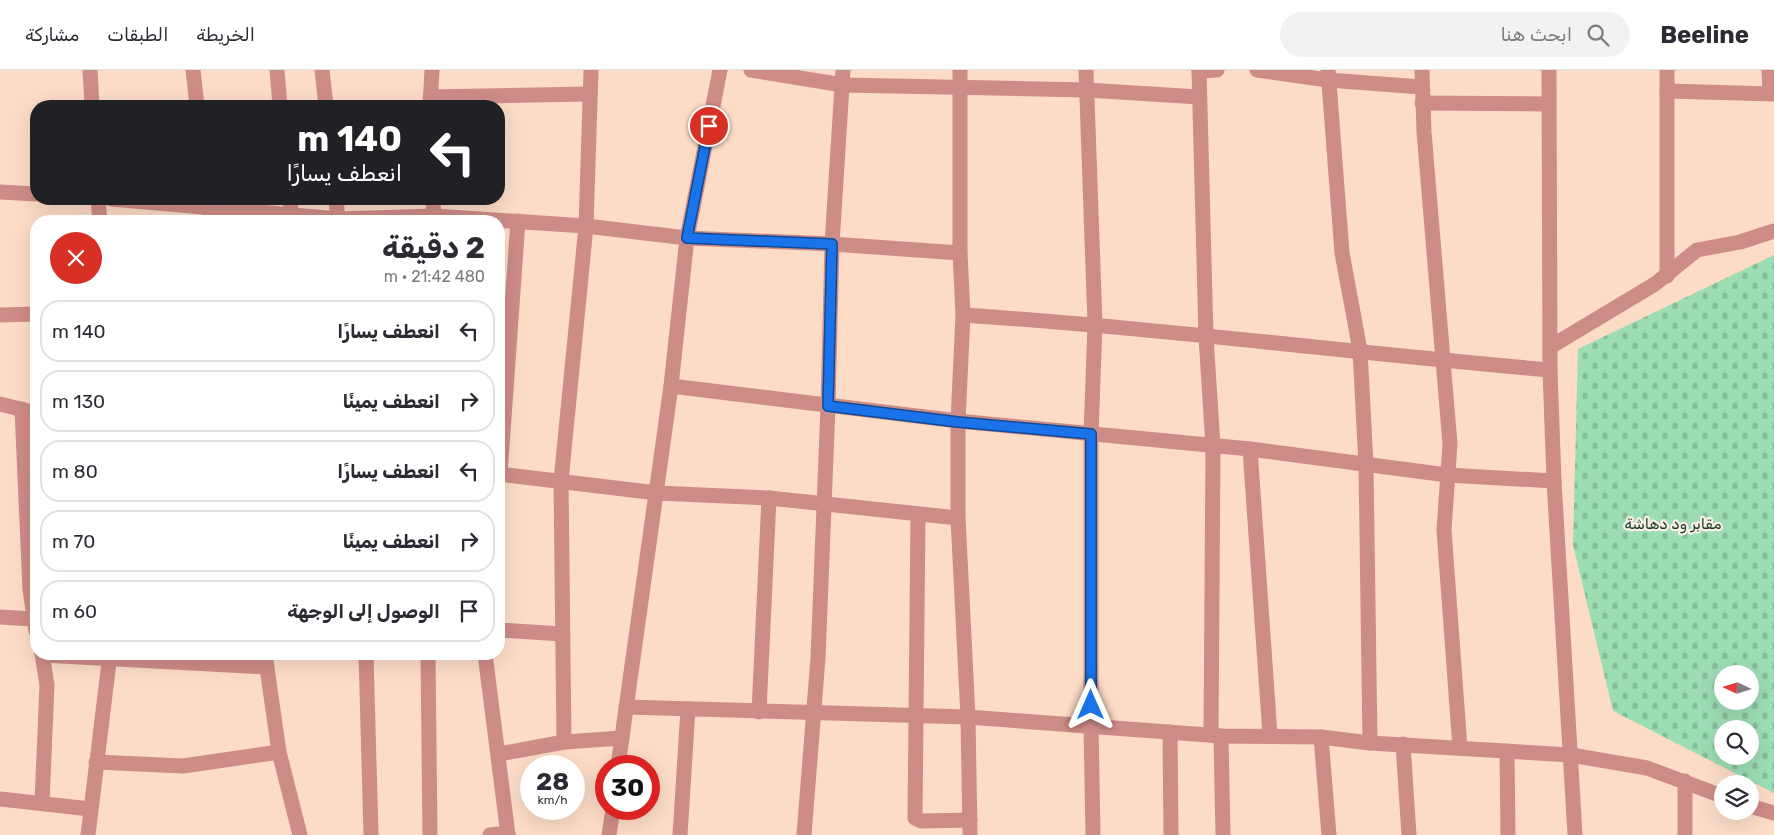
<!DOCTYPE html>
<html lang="ar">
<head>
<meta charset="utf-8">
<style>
  body { margin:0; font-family:Rubik,Vazirmatn,sans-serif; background:#f2f2f3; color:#2b2b33; direction:rtl; height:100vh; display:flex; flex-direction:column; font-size:19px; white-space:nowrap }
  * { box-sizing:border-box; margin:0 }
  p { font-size:16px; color:#7c7c81 }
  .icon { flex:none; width:28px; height:28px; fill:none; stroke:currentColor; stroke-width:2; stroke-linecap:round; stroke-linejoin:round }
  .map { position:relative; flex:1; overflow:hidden; direction:ltr }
  .side { position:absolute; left:30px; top:145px; width:475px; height:445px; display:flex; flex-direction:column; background:#fff; border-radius:20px; box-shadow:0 5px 20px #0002; direction:rtl }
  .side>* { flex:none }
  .banner { position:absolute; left:30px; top:30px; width:475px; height:105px; border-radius:20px; box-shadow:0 5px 20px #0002; direction:rtl; background:#202124; color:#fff; overflow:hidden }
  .needle { width:32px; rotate:274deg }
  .fabs { position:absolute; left:1714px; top:595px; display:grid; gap:10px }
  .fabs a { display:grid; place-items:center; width:45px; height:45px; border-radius:50%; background:#fff; box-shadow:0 5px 20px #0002; font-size:25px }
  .speed { position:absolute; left:520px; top:685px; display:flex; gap:10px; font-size:25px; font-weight:700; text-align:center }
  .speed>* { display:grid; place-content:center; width:65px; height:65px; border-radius:50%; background:#fff; box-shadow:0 5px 20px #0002; line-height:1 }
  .speed small { font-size:12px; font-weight:400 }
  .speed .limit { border:8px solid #d22; background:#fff; color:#111 }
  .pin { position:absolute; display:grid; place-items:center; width:42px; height:42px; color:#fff; margin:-21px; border:2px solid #fff; border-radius:50%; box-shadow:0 1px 5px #0007 }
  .me { position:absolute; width:55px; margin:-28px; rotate:0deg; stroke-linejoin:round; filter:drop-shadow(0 0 4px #0008) }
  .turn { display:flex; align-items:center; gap:18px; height:105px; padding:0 20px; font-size:22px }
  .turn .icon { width:65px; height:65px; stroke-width:2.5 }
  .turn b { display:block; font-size:35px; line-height:42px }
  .round { display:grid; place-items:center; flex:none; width:52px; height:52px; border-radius:26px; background:#f2f2f3 }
  .summary { display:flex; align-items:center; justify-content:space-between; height:85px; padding:0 20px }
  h1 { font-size:30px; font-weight:700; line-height:38px }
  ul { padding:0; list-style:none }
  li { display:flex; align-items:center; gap:15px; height:62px; margin:0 10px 8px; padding:0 10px; border:2px solid #e1e1e2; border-radius:20px }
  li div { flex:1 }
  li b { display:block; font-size:19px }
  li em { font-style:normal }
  header { display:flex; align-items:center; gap:30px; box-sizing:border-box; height:70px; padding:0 25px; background:#fff; border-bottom:1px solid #e1e1e2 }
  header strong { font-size:24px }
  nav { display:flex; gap:28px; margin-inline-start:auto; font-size:18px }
  .search { width:350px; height:45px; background:#f2f2f3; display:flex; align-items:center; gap:12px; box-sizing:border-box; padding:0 18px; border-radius:28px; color:#7c7c81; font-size:19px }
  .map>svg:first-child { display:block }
</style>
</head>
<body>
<header>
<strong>Beeline</strong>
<div class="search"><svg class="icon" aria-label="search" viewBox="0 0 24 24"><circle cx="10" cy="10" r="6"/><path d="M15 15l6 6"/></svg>ابحث هنا</div>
<nav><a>الخريطة</a><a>الطبقات</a><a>مشاركة</a></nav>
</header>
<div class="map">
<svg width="1774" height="765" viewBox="0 0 1774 765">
  <defs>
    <pattern id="cemetery-stones" width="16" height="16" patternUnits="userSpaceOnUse" patternTransform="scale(1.25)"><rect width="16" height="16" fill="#9cddb4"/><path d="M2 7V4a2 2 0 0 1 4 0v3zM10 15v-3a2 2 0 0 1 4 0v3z" fill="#86bd99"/></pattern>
  </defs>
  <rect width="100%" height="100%" fill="#fcdcc7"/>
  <path fill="url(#cemetery-stones)" fill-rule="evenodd" d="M1774 185V723L1613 641 1573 475 1578 279ZM1722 604H1750V631H1722ZM1722 659H1750V686H1722Z"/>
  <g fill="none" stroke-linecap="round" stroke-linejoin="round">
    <g stroke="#ce8c87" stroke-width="15">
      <path d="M90 0 92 36"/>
      <path d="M193 0 197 36"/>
      <path d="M277 0 280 36"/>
      <path d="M322 0 326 36"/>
      <path d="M751 0 843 15 1087 20 1199 27"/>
      <path d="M960 0V183L963 245 958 351V448L968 647 970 765"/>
      <path d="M1086 0 1095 254 1091 364V655L1093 765"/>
      <path d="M1199 0 1206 267 1213 376 1211 665"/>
      <path d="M1257 0 1328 10 1421 17"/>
      <path d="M1328 0 1342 183 1360 280 1366 395 1370 673"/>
      <path d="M1422 0 1424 62 1450 374 1444 460 1460 678"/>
      <path d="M1549 0 1550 300 1554 411 1575 765"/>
      <path d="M1769 0 1770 23"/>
      <path d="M1199 1 1217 0"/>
      <path d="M1667 21 1774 24"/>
      <path d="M430 27 589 24"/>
      <path d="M1422 33 1548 34"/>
      <path d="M430 36 432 0"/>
      <path d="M0 122 36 124"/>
      <path d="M98 129 100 151"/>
      <path d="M111 129 338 149 434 146 586 156 687 168 832 174 960 183"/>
      <path d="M207 129 210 151"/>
      <path d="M290 129 292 151"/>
      <path d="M336 129 338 151"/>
      <path d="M433 129 434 151"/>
      <path d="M1667 206V0"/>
      <path d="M0 245 36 244"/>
      <path d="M963 245C1159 258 1354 283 1550 300"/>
      <path d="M1550 277 1655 214 1697 180 1740 172 1774 161"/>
      <path d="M671 316 958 351 1250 379 1447 405 1554 411"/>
      <path d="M0 334 36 343"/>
      <path d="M22 339 30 520 36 561"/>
      <path d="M1250 379 1270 665"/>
      <path d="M499 404 657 423 769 428 958 448"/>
      <path d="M500 404 518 151"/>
      <path d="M918 445 915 748 921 751 970 750"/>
      <path d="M0 547 33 549"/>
      <path d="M499 560 562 564"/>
      <path d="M42 584 47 615 42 733"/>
      <path d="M265 584 279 682 300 765"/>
      <path d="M366 584 371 765"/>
      <path d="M428 584 430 765"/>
      <path d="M485 584 508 765"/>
      <path d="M42 585 267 597"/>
      <path d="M626 637 968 647 1221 666 1321 667 1370 673 1571 685 1647 698 1722 726"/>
      <path d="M759 642 769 428"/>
      <path d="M1170 662 1171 765"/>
      <path d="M1221 666 1223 765"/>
      <path d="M1321 667 1329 765"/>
      <path d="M564 672 561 411 586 156 591 0"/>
      <path d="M1403 674 1409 765"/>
      <path d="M1507 681 1508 765"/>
      <path d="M499 684 564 672 622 668"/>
      <path d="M96 692 183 696 279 682"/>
      <path d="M618 696 671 316 687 168 720 0"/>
      <path d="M0 729 90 739"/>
      <path d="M1750 736 1774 743"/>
      <path d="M88 765 110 584"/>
      <path d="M490 765 508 763"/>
      <path d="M609 765 613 739"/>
      <path d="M680 765 688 639"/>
      <path d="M804 765 818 588 828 336 832 174 843 0"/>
      <path d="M1685 765V711"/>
    </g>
  </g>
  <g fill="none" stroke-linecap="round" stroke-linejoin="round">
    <defs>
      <path id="route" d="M709 56 687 168 832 174 828 336 958 352 1091 364V635"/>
    </defs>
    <use href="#route" stroke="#114b97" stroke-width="12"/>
    <use href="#route" stroke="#1a73e8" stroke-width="9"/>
  </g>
  <g text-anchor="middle" stroke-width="4.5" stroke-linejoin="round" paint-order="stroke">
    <g font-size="15" fill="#0d3721" stroke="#fbeee5">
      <text x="1673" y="459">مقابر ود دهاشة</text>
    </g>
  </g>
</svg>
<div class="fabs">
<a><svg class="needle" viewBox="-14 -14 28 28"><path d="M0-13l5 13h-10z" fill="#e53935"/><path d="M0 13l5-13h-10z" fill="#7c7c81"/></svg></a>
<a><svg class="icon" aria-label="search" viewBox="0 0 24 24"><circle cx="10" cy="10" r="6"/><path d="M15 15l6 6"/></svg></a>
<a><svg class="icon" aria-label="layers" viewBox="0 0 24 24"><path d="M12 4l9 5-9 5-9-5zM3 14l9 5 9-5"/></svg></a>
</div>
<div class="speed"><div>28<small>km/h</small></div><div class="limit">30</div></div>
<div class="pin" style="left:709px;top:56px;background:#d93025"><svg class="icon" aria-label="arrive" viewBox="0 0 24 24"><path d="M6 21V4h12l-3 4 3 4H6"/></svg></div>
<svg class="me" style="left:1091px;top:635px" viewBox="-20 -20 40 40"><path d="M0-17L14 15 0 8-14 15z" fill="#1a73e8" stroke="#fff" stroke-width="4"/></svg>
<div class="banner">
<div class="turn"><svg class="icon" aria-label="left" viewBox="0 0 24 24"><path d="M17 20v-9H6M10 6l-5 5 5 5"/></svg><div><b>140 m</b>انعطف يسارًا</div></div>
</div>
<section class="side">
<div class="summary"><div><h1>2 دقيقة</h1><p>480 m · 21:42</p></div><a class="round" style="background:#d93025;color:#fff"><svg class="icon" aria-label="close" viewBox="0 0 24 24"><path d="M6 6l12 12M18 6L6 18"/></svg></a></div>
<ul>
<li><svg class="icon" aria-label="left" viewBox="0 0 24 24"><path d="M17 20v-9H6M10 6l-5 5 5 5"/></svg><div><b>انعطف يسارًا</b></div><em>140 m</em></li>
<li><svg class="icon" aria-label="right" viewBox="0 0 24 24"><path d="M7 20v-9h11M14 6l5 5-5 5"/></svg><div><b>انعطف يمينًا</b></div><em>130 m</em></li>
<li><svg class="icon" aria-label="left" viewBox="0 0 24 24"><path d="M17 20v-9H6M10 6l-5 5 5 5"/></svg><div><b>انعطف يسارًا</b></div><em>80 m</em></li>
<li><svg class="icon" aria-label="right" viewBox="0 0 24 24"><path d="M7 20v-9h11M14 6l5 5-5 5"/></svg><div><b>انعطف يمينًا</b></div><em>70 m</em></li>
<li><svg class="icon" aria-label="arrive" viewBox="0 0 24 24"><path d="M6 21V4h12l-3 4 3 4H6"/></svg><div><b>الوصول إلى الوجهة</b></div><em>60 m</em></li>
</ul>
</section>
</div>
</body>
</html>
